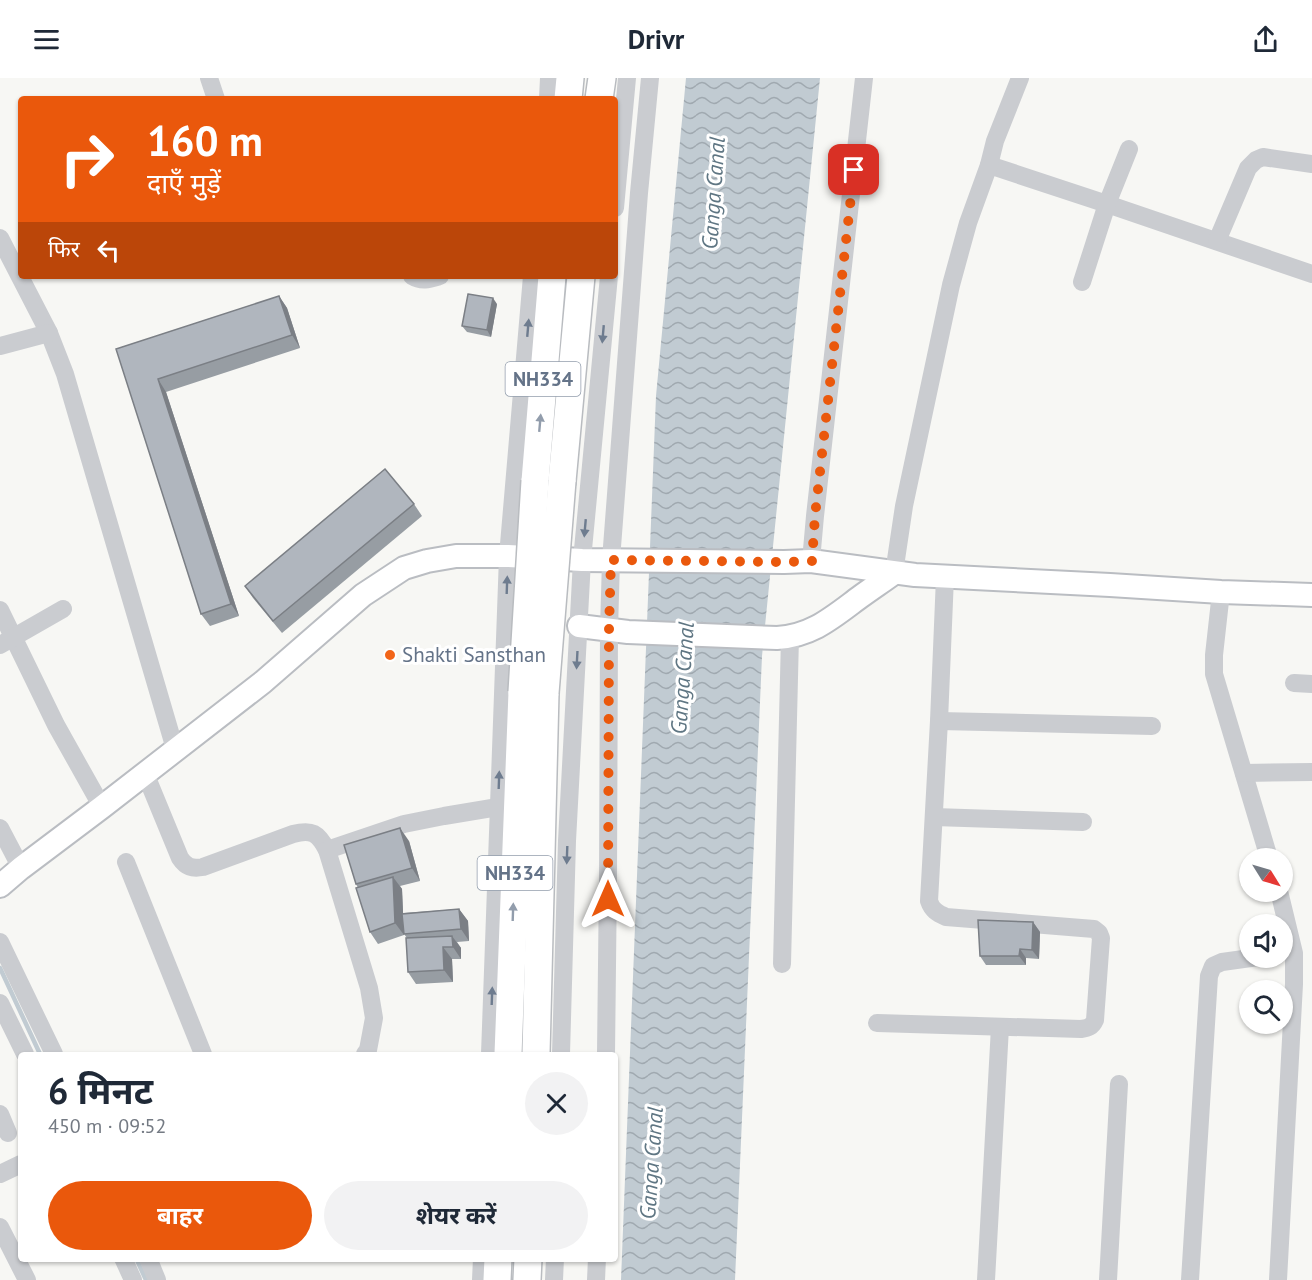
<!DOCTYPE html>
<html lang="hi">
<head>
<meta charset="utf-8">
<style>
  body { margin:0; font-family:"PT Sans","Noto Sans Devanagari",sans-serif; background:#f2f2f3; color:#1f2937; height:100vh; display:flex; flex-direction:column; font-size:22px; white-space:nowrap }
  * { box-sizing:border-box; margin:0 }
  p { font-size:20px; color:#747a83 }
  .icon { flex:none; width:33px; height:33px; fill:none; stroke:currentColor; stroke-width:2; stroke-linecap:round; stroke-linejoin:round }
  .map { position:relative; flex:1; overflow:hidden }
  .panel { position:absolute; left:18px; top:974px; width:600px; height:210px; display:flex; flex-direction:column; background:#fff; border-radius:6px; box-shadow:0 2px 4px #0004 }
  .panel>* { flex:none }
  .hud { position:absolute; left:18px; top:18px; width:600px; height:183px; border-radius:6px; box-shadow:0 2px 4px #0004; background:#ea580c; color:#fff; overflow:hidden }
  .needle { width:39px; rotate:127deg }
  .tools { position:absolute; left:1239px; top:770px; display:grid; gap:12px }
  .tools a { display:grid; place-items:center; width:54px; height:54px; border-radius:50%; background:#fff; box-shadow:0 2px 4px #0004; font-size:30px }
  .pin { position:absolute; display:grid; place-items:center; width:51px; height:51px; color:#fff; margin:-26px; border-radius:12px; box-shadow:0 3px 9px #0006 }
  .me { position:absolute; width:66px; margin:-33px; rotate:0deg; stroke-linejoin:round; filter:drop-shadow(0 0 4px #0008) }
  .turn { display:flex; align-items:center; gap:21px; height:126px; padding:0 30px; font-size:27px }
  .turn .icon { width:78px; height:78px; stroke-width:2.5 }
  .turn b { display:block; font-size:42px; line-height:51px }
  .then { display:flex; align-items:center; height:57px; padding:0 30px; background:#0003; gap:12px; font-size:22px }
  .round { display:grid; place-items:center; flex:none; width:63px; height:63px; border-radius:32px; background:#f2f2f3 }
  .summary { display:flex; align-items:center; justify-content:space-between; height:102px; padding:0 30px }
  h1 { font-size:36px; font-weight:700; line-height:45px }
  .button { display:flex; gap:12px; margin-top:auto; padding:12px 30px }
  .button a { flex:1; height:69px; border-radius:36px; background:#ea580c; color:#fff; font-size:24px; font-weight:700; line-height:69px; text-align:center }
  .button a+a { background:#f2f2f3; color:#1f2937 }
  header { display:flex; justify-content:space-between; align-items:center; height:78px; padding:0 30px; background:#fff; font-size:27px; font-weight:700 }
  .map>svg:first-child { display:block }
</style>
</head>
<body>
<header><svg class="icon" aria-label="menu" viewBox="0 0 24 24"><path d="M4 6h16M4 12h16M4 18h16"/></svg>Drivr<svg class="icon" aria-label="share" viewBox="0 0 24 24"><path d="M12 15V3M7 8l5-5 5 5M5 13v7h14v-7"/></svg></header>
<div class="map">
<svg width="1312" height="1202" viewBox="0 0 1312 1202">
  <defs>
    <pattern id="water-waves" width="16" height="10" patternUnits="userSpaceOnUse" patternTransform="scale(1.5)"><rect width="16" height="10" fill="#c1cbd2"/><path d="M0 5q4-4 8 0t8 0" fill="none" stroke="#a0a9b0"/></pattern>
  </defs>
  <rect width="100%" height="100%" fill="#f7f7f4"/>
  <path fill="url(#water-waves)" d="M686 0H820L762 578 735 1202H621L656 318Z"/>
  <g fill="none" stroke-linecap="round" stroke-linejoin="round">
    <g stroke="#c1cbd2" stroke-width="4.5">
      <path d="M0 890 40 976"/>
      <path d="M136 1180 146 1202"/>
    </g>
    <defs>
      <g id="major">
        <path d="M579 548 628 554 777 560C812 558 833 539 860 519 871 511 883 503 894 495"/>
        <path d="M0 808 21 790 102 729 263 604 363 517 404 490 427 483 456 478H508L582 482 784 484 811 483 915 497 1110 507 1221 514 1312 517"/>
      </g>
      <g id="highway">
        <path d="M568 21 570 0"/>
        <path d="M599 21 602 0"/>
        <path d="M535 403 552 198"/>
        <path d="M562 403 581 198"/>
        <path d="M508 976 522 614"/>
        <path d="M536 976 545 615"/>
        <path d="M497 1202 498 1180"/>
        <path d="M527 1202 528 1180"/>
      </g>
    </defs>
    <use href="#major" stroke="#babdc2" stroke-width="26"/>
    <use href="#highway" stroke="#b9bcc0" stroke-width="30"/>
    <g stroke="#caccd0" stroke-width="18">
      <path d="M209 0 216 21"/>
      <path d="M548 21 549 0"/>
      <path d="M989 87 1107 126 1312 196"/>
      <path d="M615 130 627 0"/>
      <path d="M0 160 49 255 65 296 175 671"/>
      <path d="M1217 163 1248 90 1256 82 1263 79 1312 86"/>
      <path d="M412 198C422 204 430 201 440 198"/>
      <path d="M1082 204 1107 126 1129 71"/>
      <path d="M0 268 49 255"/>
      <path d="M811 483 815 438 864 0"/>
      <path d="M894 495 904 428 951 207 968 145 989 87 995 63 1020 0"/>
      <path d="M1221 514 1214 577V596L1269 780"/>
      <path d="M0 532 56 647 102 729"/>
      <path d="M0 567 63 531"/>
      <path d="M1294 605 1312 606"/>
      <path d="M939 643 1152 648"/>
      <path d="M145 695 180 780C186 789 192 791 203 789L293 756C312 751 318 755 327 772L369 910 374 940 368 972 365 976"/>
      <path d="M1244 695 1312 694"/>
      <path d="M934 739 1083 744"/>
      <path d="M0 750 21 790"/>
      <path d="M327 772 404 746 444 738 498 729"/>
      <path d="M126 784 203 976"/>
      <path d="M0 864 54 976"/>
      <path d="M782 886 790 559"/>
      <path d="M0 925 25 976"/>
      <path d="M877 945 1081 951C1088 950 1092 949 1095 942L1101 860 1099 855 1094 851 946 839C937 835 932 832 929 823L939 643 945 499"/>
      <path d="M490 976 508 478 532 198"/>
      <path d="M561 976 567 763 582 482 609 198"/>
      <path d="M606 976 608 799 609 552 611 482 639 115 650 0"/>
      <path d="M0 1036 8 1055"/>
      <path d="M0 1096 21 1086"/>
      <path d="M0 1149 27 1202"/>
      <path d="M123 1180 133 1202"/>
      <path d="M148 1180 157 1202"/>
      <path d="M481 1202 482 1180"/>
      <path d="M554 1202 555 1180"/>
      <path d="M596 1202 597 1180"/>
      <path d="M986 1202 1000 949"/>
      <path d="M1108 1202 1119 1006"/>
      <path d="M1190 1202 1209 898 1213 888 1222 884 1258 879"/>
      <path d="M1278 1202 1294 906V875L1279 813"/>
    </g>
    <use href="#major" stroke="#fff" stroke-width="22"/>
    <use href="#highway" stroke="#fff" stroke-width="27"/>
    <defs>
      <g id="highway-bridge">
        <path d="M522 614 535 403"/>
        <path d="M545 615 562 403"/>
      </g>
    </defs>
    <use href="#highway-bridge" stroke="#b9bcc0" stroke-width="30" stroke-linecap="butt"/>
    <use href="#highway-bridge" stroke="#fff" stroke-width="27"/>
  </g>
  <g fill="#979da3">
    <path d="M279 218 287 230 300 270 166 314 239 538 210 548 201 536 116 271Z"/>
    <path d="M497 226 491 259 467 254 462 248Z"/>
    <path d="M414 426 422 438 282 555 253 520 245 508Z"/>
    <path d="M409 763 420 803 400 808 402 811 403 835 459 831 468 843 469 863 457 864 461 870V881H452L453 904 416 906 408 894 407 860 404 856 403 852 404 857 378 866 370 854 358 810 356 806Z"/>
    <path d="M1033 844 1040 854 1039 881 1026 880V887H986L980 878Z"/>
  </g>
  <g fill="#7b7f85">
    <path d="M279 218 287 230 300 270 292 257Z"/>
    <path d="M493 220 497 226 491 259 487 252Z"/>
    <path d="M158 301 166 314 239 538 231 526Z"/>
    <path d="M400 750 409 763 420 803 412 790Z"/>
    <path d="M393 799 402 811 404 857 395 845Z"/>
    <path d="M459 831 468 843 469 863 461 851Z"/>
    <path d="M1033 844 1040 854 1039 881 1032 872Z"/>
    <path d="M452 858 461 870V881L453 869Z"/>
    <path d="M443 869 452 881 453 904 444 892Z"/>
    <path d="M1020 871 1026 880V887L1019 878Z"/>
  </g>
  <g fill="#b0b6be" stroke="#7b7f85" stroke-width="1.5">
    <path d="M468 216 493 220 487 252 462 248Z"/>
    <path d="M279 218 292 257 158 301 231 526 201 536 116 271Z"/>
    <path d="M385 391 414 426 273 543 245 508Z"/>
    <path d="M400 750 412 790 356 806 344 767Z"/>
    <path d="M393 799 395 845 370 854 356 810Z"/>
    <path d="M459 831 461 851 404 856 402 836Z"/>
    <path d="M978 842 1033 844 1032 872 1020 871 1019 878H980Z"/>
    <path d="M452 858 453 869H443L444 892 408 894 406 860Z"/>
  </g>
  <defs><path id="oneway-solid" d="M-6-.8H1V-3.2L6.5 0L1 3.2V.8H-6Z" transform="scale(1.5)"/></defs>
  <g fill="#6e7c8f">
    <use href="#oneway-solid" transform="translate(528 250) rotate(-85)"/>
    <use href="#oneway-solid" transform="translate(603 256) rotate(95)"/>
    <use href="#oneway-solid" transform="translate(585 450) rotate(95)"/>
    <use href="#oneway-solid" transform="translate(507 507) rotate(-88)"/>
    <use href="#oneway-solid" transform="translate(577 582) rotate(93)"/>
    <use href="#oneway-solid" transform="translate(499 702) rotate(-88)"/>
    <use href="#oneway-solid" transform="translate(567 777) rotate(92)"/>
    <use href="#oneway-solid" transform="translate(492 918) rotate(-88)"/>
  </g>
  <g fill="#929dac">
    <use href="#oneway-solid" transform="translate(540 345) rotate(-85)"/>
    <use href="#oneway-solid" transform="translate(513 834) rotate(-88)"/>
  </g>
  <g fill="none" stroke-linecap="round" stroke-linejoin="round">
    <path stroke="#ea580c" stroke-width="10" stroke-dasharray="0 18" d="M608 821 609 552 611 482 784 484 812 483 815 438 854 92"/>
  </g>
  <circle fill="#f26519" stroke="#fff" stroke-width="2" cx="390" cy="577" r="6"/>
  <g text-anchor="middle" stroke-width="6" stroke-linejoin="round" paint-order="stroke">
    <g fill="#fff" stroke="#929dac" stroke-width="1.5">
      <rect x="505.5" y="284" width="75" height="34" rx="4.5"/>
      <rect x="477.5" y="778" width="75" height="34" rx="4.5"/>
    </g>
    <g font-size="20" font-weight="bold" fill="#647388">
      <text x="543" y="308">NH334</text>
      <text x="515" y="802">NH334</text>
    </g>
    <g font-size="21" fill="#647388" stroke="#fff" text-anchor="start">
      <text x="402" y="584">Shakti Sansthan</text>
    </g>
    <g font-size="22" font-style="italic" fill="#5f7683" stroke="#fff">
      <text transform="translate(713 115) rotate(-86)" y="8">Ganga Canal</text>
      <text transform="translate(682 600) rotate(-86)" y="8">Ganga Canal</text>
      <text transform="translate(651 1085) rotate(-86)" y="8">Ganga Canal</text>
    </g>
  </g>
</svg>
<div class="tools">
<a><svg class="needle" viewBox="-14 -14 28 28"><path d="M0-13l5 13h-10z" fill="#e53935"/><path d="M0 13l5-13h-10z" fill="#747a83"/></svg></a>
<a><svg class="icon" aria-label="sound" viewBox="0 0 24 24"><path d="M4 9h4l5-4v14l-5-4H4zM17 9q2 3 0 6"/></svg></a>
<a><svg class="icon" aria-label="search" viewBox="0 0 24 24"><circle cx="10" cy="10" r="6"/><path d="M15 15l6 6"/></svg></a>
</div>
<div class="pin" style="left:854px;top:92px;background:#d93025"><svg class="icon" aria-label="arrive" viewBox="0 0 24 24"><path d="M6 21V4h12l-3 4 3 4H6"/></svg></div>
<svg class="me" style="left:608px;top:821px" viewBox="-20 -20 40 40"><path d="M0-17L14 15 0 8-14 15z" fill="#ea580c" stroke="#fff" stroke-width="4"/></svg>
<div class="hud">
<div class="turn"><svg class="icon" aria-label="right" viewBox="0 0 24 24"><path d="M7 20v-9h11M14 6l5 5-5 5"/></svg><div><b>160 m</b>दाएँ मुड़ें</div></div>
<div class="then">फिर<svg class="icon" aria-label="left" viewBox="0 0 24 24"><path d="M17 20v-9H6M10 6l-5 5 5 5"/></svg></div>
</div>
<section class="panel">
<div class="summary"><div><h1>6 मिनट</h1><p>450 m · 09:52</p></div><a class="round"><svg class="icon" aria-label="close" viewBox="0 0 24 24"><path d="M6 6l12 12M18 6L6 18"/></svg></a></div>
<div class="button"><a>बाहर</a><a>शेयर करें</a></div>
</section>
</div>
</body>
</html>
